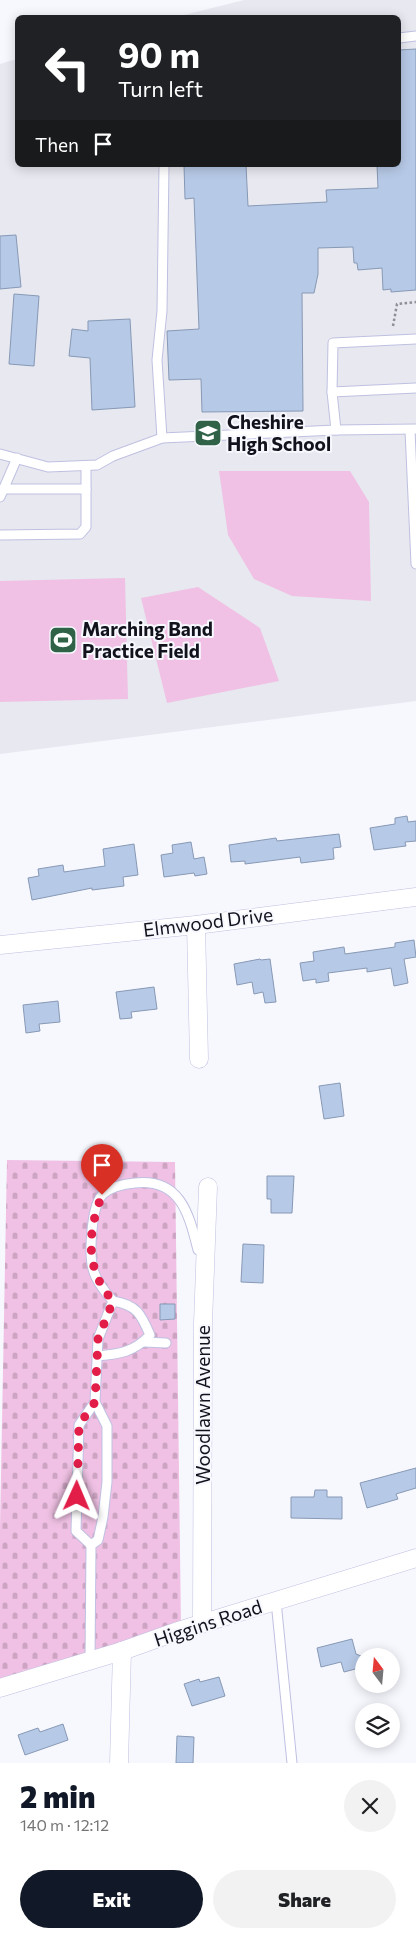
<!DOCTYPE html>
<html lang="en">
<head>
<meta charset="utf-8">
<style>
  body { margin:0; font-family:Commissioner,sans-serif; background:#f2f2f2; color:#202124; height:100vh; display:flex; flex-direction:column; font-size:19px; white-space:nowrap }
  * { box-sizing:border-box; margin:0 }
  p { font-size:16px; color:#757577 }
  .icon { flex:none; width:28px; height:28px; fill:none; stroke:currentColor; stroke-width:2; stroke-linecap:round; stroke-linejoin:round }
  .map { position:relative; height:1763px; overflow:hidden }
  .side { display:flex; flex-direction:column; background:#fff; flex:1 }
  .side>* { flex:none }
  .guide { position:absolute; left:15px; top:15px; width:386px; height:152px; border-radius:8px; box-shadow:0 2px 12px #0003; background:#202124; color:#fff; overflow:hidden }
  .needle { width:32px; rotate:344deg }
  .tools { position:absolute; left:355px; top:1648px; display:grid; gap:10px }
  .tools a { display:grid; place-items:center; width:45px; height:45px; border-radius:50%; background:#fff; box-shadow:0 2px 12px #0003; font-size:25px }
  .pin { position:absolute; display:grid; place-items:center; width:42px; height:42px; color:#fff; margin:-51px -21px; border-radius:50% 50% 50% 0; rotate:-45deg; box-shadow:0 0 5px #0007 }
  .pin .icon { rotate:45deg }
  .me { position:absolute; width:55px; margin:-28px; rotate:1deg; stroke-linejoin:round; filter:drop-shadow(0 0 4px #0008) }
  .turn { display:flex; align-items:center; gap:18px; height:105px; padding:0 20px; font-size:22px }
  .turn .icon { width:65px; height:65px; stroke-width:2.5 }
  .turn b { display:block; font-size:35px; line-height:42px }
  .then { display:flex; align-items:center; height:48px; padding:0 20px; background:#0003; gap:10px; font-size:19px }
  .round { display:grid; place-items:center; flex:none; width:52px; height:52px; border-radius:26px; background:#f2f2f2 }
  .summary { display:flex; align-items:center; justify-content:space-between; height:85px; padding:0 20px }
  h1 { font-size:30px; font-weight:800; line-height:38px; color:#111827 }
  .action { display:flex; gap:10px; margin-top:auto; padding:10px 20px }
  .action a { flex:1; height:58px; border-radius:30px; background:#111827; color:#fff; font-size:20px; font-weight:800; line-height:58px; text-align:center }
  .action a+a { background:#f2f2f2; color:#202124 }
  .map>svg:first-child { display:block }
</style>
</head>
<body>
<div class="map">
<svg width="416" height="1763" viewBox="0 0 416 1763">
  <defs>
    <pattern id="cemetery-stones" width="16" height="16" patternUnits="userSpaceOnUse" patternTransform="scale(1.25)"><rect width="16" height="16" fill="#f0c1e4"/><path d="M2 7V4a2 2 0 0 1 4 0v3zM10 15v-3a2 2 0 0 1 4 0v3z" fill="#cda5c3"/></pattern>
  </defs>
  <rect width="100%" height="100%" fill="#f7f7fe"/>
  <path fill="#e7e8f0" d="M244 0H416V701L0 754V64L17 59 18 165H399V18L176 17Z"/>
  <g fill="#f0c1e4">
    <path d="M219 471H350L369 502 371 601 292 596 254 579 228 535Z"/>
    <path d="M125 578 128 699 0 702V581Z"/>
    <path d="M198 587 260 628 279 681 167 703 141 598Z"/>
  </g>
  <path fill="url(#cemetery-stones)" d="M7 1160 175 1162 181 1630 0 1694V1528Z"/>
  <g fill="#b6c9e6" stroke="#8799b5">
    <path d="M416 49V290L391 292V289L383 290 382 268 358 270 357 263H354L353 247 318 248V274L314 293H302L303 411 202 412 201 379 169 380 167 331 199 329 194 198 185 199 184 165H246L248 206 327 202 326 190 378 188 377 165H399V50Z"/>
    <path d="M16 235 21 287 0 289V236Z"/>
    <path d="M14 294 39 296 34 366 9 364Z"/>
    <path d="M130 319 135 407 92 410 90 358 69 356 72 329 88 331V321Z"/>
    <path d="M407 816 408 822 416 821V841L405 842 406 846 374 850 370 828 395 824V818Z"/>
    <path d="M339 834 341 847 333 848 334 859 301 863 300 857 245 864V861L231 862 229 845 276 838 277 841Z"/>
    <path d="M191 842 194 859 204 857 207 874 195 876 194 873 164 877 161 855 173 853 172 845Z"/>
    <path d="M134 844 138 875 123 877 124 886 92 890V888L32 900 28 878 39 876 38 869 63 865 64 872 105 866 103 849Z"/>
    <path d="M414 940 416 957 404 959 408 983 394 986 391 968 367 972V968L328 973 329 981 316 983V979L303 981 300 963 314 961 313 952 344 947 345 954 395 947V943Z"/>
    <path d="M260 959 261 960 270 959 276 1002 265 1003 263 992 254 994 252 982 237 985 234 964Z"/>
    <path d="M154 987 157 1009 131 1012 132 1018 120 1019 116 992Z"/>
    <path d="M58 1001 60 1022 39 1024 40 1031 26 1033 23 1005Z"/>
    <path d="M340 1083 344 1116 324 1119 319 1086Z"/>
    <path d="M267 1176H294L292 1213H271V1199H267Z"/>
    <path d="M243 1244 264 1245 263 1283 241 1282Z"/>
    <path d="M160 1304H175V1319L160 1320Z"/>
    <path d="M416 1468V1488L396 1494 398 1499 367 1508 360 1483Z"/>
    <path d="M315 1490H327V1497H342V1519L291 1518V1497H314Z"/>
    <path d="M352 1639 356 1654 361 1656 363 1667 344 1672 341 1662 321 1667 317 1648Z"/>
    <path d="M219 1677 225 1696 192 1706 184 1684 199 1679 200 1682Z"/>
    <path d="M63 1724 68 1740 25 1755 18 1735 38 1728 40 1732Z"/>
    <path d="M177 1736 194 1737 193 1763H176Z"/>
  </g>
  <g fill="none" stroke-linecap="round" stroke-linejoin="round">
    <defs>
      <g id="service">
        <path d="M399 38 416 36"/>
        <path d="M332 392 416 388"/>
        <path d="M336 430 332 392 333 343 416 339"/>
        <path d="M410 430 416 564"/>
        <path d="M162 438 157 360 162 311 164 165"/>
        <path d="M0 454 48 467 97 465 113 456 162 438 336 430 416 429"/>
        <path d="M3 489H86"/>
        <path d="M0 497 17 458"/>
        <path d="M0 535 80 534 86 527V466"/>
        <path d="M144 1342 166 1343"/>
        <path d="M97 1356C120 1354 134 1352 150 1335 141 1314 137 1305 113 1301"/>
        <path d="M91 1545 76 1531 79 1425 95 1402"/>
        <path d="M276 1601 292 1763"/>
        <path d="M90 1660 91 1545 98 1540 103 1517 107 1482V1426L95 1402 98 1339 113 1301C104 1291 96 1281 93 1269 89 1254 91 1205 103 1194 112 1186 124 1184 135 1183 181 1178 189 1215 198 1250L205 1251"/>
      </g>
      <g id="minor">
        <path d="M196 925 199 1059"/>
        <path d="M0 945 196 925 416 897"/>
        <path d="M202 1624 203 1323 208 1187"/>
        <path d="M0 1688 122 1651 181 1630 416 1558"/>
        <path d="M119 1763 122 1651"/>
      </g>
    </defs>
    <use href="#service" stroke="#bfc0e1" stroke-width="11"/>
    <use href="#minor" stroke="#bfc0e1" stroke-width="19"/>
    <g stroke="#8e8e97" stroke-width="2.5" stroke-dasharray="2.5 2.5" stroke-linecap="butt">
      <path d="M393 326 397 304 416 302"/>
      <path d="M229 422 230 413"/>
    </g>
    <use href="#service" stroke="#fff" stroke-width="9"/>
    <use href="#minor" stroke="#fff" stroke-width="18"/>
  </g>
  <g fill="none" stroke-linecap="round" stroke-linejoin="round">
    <path stroke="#e11d48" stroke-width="9" stroke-dasharray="0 16.2" d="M77 1496 79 1425 95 1402 98 1339 113 1301C85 1270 87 1233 102 1195"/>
  </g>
  <defs>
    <symbol id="school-square" viewBox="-11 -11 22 22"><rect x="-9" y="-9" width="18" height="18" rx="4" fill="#2f6246" stroke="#f7f7fe"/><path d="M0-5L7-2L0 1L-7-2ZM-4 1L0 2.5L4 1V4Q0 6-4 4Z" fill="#fff"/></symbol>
    <symbol id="stadium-square" viewBox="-11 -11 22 22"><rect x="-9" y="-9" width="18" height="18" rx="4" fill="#2f6246" stroke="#f7f7fe"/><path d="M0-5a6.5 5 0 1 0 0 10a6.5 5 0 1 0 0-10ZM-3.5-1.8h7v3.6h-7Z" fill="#fff"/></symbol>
  </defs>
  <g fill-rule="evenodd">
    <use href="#school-square" x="192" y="417" width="32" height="32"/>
    <use href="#stadium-square" x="47" y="624" width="32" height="32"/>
  </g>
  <g text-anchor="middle" stroke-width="4" stroke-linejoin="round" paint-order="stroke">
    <g font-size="19" font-weight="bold" fill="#12121d" stroke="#f7f7fe" text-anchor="start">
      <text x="227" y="429">Cheshire<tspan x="227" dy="22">High School</tspan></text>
      <text x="82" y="636">Marching Band<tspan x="82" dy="22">Practice Field</tspan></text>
    </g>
    <g font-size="19" fill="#12121d" stroke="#f7f7fe">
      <text transform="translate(208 922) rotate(-7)" y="7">Elmwood Drive</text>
      <text transform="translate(203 1405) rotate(-90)" y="7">Woodlawn Avenue</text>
      <text transform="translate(208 1623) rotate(-18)" y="7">Higgins Road</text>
    </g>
  </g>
</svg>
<div class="tools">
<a><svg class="needle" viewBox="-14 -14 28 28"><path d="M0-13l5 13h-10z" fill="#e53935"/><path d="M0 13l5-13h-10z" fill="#757577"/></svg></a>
<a><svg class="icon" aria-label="layers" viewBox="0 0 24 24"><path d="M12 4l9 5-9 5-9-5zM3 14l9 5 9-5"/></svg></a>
</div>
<div class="pin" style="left:102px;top:1195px;background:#d93025"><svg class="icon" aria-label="arrive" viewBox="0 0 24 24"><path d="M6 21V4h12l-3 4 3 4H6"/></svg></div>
<svg class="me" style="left:77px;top:1496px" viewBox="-20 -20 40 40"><path d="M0-17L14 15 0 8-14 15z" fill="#e11d48" stroke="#fff" stroke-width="4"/></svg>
<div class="guide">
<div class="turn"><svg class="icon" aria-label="left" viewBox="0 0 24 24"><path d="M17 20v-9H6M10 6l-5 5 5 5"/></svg><div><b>90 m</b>Turn left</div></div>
<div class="then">Then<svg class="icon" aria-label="arrive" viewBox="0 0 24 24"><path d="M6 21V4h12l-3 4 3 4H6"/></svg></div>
</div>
</div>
<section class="side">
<div class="summary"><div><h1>2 min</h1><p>140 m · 12:12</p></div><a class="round"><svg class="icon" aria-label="close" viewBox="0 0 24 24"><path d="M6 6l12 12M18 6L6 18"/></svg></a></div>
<div class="action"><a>Exit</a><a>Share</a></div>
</section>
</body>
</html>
